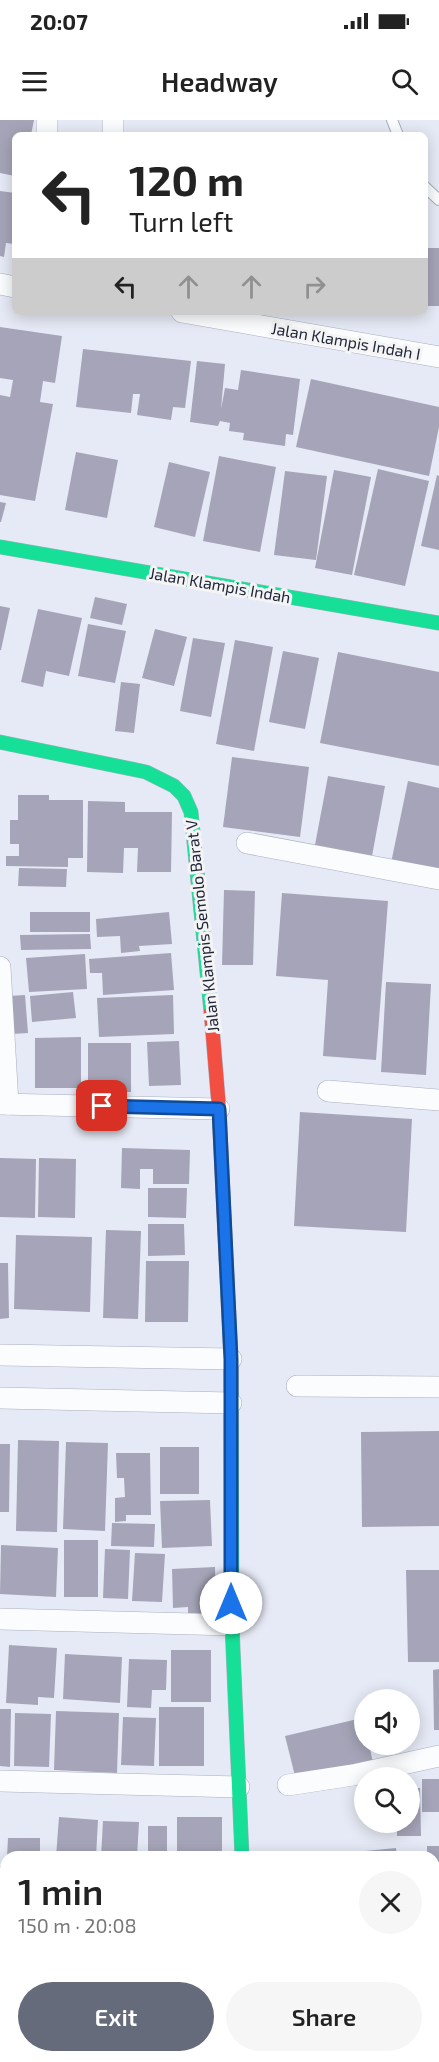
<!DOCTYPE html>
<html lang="en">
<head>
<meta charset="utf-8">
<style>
  body { margin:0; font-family:"Exo 2",sans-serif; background:#f6f6f6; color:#222; height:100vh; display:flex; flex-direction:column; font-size:22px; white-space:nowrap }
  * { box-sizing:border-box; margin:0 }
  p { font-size:20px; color:#767676 }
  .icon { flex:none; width:33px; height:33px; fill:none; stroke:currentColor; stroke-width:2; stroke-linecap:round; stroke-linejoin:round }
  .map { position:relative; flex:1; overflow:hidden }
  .details { position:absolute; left:0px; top:1731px; width:440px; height:212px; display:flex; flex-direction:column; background:#fff; border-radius:18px 18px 0 0; box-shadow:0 3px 15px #0003 }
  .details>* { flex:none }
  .top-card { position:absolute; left:12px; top:12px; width:416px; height:183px; border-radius:9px; box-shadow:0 3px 15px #0003; background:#fff; color:#222; overflow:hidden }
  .fabs { position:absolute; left:354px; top:1569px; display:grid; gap:12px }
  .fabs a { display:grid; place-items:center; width:66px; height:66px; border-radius:50%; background:#fff; box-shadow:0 3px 15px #0003; font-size:30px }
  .pin { position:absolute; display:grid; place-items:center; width:51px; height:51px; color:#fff; margin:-26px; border-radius:12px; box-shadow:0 3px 9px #0006 }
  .me { position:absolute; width:66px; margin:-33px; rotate:0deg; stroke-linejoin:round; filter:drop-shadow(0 0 4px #0008) }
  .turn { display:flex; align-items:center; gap:21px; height:126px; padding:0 18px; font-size:27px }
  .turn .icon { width:78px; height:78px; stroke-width:2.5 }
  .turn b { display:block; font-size:42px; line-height:51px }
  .lanes { display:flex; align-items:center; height:57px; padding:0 18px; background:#0003; justify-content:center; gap:30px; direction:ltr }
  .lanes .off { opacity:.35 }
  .round { display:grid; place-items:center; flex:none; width:63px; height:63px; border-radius:32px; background:#f6f6f6 }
  .summary { display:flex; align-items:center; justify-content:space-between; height:102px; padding:0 18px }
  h1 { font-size:36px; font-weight:600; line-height:45px }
  .button { display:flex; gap:12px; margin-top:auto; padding:12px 18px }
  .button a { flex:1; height:69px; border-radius:36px; background:#666b7c; color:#fff; font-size:24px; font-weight:600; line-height:69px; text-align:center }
  .button a+a { background:#f6f6f6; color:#222 }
  .status { display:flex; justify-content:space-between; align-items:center; height:42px; padding:0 30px; background:#fff; direction:ltr }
  .status svg { height:16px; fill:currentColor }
  header { display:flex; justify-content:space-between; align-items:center; height:78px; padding:0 18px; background:#fff; font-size:27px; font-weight:600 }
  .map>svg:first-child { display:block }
</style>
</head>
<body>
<div class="status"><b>20:07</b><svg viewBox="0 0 49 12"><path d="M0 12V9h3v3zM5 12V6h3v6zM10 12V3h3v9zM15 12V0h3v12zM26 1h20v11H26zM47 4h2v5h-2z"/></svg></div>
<header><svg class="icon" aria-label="menu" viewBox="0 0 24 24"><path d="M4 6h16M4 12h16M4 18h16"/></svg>Headway<svg class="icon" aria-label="search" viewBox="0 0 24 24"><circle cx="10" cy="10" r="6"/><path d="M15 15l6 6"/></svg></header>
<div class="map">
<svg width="439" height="1942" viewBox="0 0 439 1942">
  <rect width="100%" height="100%" fill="#e6eaf6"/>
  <g fill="#a6a4b8">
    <path d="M0 0H34L31 15H15V56L0 53Z"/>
    <path d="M0 71 15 73V124L6 123 4 137 0 136Z"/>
    <rect x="424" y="128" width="15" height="58"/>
    <path d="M0 207 62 216 55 263 43 261 40 282 53 284 35 381 0 375V275L10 277 13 260 0 258Z"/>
    <path d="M83 229 191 241 185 288 173 287 171 300 137 295 140 274H133L131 293 76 287Z"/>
    <path d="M197 241 225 244 221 289 225 268 238 270 241 250 300 259 293 315 286 314 285 326 243 320 244 313 229 311 230 303 220 301 218 306 190 302Z"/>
    <path d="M311 259 439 287V307L429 356 296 327Z"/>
    <path d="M76 332 118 340 107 398 65 390Z"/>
    <path d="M219 336 276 347 260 432 203 421Z"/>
    <path d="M169 342 210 352 195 417 154 407Z"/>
    <path d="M378 349 429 361 405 466 354 455Z"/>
    <path d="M334 350 371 357 352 455 315 448Z"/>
    <path d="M285 351 327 356 316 440 274 435Z"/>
    <path d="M437 355 439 356V430L421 426Z"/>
    <path d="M0 382 6 383 1 402H0Z"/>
    <path d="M95 477 127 484 122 505 90 498Z"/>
    <path d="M0 486 10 488 1 530H0Z"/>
    <path d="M38 489 82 498 69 556 46 551 43 567 21 562Z"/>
    <path d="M88 504 126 511 115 563 78 556Z"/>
    <path d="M155 509 187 517 174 566 142 558Z"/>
    <path d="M193 518 225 523 211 597 180 591Z"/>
    <path d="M235 520 273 527 254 631 216 624Z"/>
    <path d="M283 531 319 538 305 609 269 602Z"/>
    <path d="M338 532 439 552V646L320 623Z"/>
    <path d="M121 562 140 564 134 613 115 611Z"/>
    <path d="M232 637 309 647 300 717 223 707Z"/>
    <path d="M328 656 385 666 372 736 315 725Z"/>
    <path d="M408 661 439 668V752L391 743Z"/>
    <path d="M18 675H49V680H83V738H68V747L6 746V736H19V724H10V700H18Z"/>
    <path d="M88 681 125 682V692H172L171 752H137L138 728H124L123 753 87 752Z"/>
    <path d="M19 748 67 749 66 767 18 766Z"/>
    <path d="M224 770 255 771 253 845H222Z"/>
    <path d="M282 773 388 781 376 940 323 936 328 860 276 856Z"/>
    <rect x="30" y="792" width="60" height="20"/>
    <path d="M169 792 172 824 139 826 140 831 121 833 120 816 97 817 96 799Z"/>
    <path d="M90 814 91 829 21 830 20 815Z"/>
    <path d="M171 833 174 870 103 875 102 853H90L89 839Z"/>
    <path d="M85 834 87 869 29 872 26 838Z"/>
    <path d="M386 862 431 864 426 955 381 952Z"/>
    <path d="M73 872 76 898 32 902 30 876Z"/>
    <path d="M25 875 28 913 12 914 9 876Z"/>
    <path d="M173 875 174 914 99 917 97 878Z"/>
    <path d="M81 917V968H35V918Z"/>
    <path d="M179 921 181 965 149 966 147 922Z"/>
    <rect x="88" y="923" width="43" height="49"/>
    <path d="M300 992 412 999 406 1112 294 1106Z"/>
    <path d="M122 1028 190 1030 189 1064H153V1049H140V1069L121 1068Z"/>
    <path d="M0 1038 36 1039 35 1098 0 1097Z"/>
    <path d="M39 1038 76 1039 75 1098 38 1097Z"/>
    <path d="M148 1068H187L186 1098 148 1097Z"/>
    <path d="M148 1104H184L185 1135 148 1136Z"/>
    <path d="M106 1110 141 1111 138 1199 103 1198Z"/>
    <path d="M16 1115 92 1117 90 1192 14 1189Z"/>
    <path d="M146 1141H189L188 1202H145Z"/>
    <path d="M0 1143H8L9 1198 0 1199Z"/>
    <path d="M439 1311V1406L362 1407 361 1312Z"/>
    <path d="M18 1320 59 1321 57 1412 16 1411Z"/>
    <path d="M66 1322 108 1323 105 1411 63 1409Z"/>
    <path d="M0 1324H10L9 1392H0Z"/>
    <rect x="160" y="1327" width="39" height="47"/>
    <path d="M116 1333H150L151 1395H126V1401L115 1402V1378L125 1377 124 1358H117Z"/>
    <path d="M210 1380 212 1426 162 1428 160 1381Z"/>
    <path d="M112 1403 155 1404 154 1427 111 1426Z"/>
    <rect x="64" y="1420" width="34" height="57"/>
    <path d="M1 1425 58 1428 56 1477 0 1474Z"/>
    <path d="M105 1429 130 1430 128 1479 103 1478Z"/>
    <path d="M135 1433 165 1434 162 1482 132 1481Z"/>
    <path d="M215 1447 216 1495H188V1487L173 1488 172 1449Z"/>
    <path d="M406 1450H439V1542H408Z"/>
    <path d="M9 1525 57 1528 54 1578 38 1577V1585L6 1583Z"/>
    <rect x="171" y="1530" width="40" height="52"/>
    <path d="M65 1534 122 1537 120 1583 63 1579Z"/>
    <path d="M129 1539 167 1540 166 1570H152L151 1588 127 1587Z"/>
    <path d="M439 1549V1610H434L433 1550Z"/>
    <rect x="159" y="1587" width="45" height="59"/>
    <path d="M0 1589H11L10 1647 0 1646Z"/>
    <path d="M56 1591 119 1593 117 1653 54 1650Z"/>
    <path d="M15 1593 51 1594 49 1647 14 1646Z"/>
    <path d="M123 1597 156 1598 154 1646 121 1645Z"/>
    <path d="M362 1598 364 1624H369L373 1643 296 1660 285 1616Z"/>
    <rect x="422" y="1659" width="17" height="33"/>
    <path d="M410 1668H420L421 1716H397V1702H410Z"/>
    <path d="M59 1697 98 1700 96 1737H56Z"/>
    <rect x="177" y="1697" width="45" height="40"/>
    <path d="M103 1701 139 1702 137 1737H101Z"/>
    <rect x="148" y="1706" width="19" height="31"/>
    <path d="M8 1718H40V1737H7Z"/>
    <path d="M427 1726H439V1757H434V1737H427Z"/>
    <path d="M396 1728 397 1737H325L324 1735Z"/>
    <rect x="0" y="1746" width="6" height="69"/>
    <path d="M434 1873H439V1940L411 1939V1936H434Z"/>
    <path d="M0 1930H6V1936H17V1942H0Z"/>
    <rect x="29" y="1936" width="20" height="6"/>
    <path d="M54 1936H70L71 1942H55Z"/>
    <rect x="98" y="1936" width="20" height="6"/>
    <rect x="138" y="1936" width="32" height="6"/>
    <rect x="197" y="1936" width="24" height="6"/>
    <rect x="227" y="1936" width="14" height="6"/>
    <path d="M258 1936H287L286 1942H258Z"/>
  </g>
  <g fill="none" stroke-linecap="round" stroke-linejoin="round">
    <defs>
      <g id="lane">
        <path d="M392 0 398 15"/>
        <path d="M424 66 439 80"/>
      </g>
      <g id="street">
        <path d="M47 15V0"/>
        <path d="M113 15V0"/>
        <path d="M0 164 15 167"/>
        <path d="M182 192 439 237"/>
        <path d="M247 723 439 759"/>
        <path d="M0 847 8 984"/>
        <path d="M328 971 439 980"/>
        <path d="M0 984 219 989"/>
        <path d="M0 1235 231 1239"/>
        <path d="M297 1266 439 1267"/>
        <path d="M0 1278 231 1283"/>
        <path d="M0 1499 232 1505"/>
        <path d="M0 1661 239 1667"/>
        <path d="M288 1665 353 1655 439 1636"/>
        <path d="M434 1851H439"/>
        <path d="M0 1873H6"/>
        <path d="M335 1942 336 1936"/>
      </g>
      <g id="fast">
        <path d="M0 427 439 503"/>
        <path d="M0 622 146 652 174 666 184 676 191 692 211 892"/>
        <path d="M226 1139 231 1239 232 1505 242 1737"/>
      </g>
      <path id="jam" d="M211 892 219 989 226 1139"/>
    </defs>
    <use href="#lane" stroke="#aaafbe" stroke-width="12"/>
    <use href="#street" stroke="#aaafbe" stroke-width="22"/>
    <use href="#fast" stroke="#aaafbe" stroke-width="15"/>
    <use href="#jam" stroke="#aaafbe" stroke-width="15"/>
    <use href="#lane" stroke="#fbfcfe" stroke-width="10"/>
    <use href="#street" stroke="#fbfcfe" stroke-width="21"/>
    <use href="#fast" stroke="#16e098" stroke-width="14"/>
    <use href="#jam" stroke="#f24e42" stroke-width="14"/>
  </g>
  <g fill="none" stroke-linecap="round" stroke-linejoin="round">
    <defs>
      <path id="route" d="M102 986 219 989 231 1239V1483"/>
    </defs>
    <use href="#route" stroke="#114b97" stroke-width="15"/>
    <use href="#route" stroke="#1a73e8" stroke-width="10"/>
  </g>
  <g text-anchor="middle" stroke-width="6" stroke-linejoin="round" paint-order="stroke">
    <g font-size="16" fill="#21273b" stroke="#f4f4f4">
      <text transform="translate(346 221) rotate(10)" y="6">Jalan Klampis Indah I</text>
      <text transform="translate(220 465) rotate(10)" y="6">Jalan Klampis Indah</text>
      <text transform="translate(202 806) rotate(-96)" y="6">Jalan Klampis Semolo Barat V</text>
    </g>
  </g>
</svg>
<div class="fabs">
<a><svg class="icon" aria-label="sound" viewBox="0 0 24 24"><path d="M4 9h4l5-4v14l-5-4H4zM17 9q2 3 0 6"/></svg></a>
<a><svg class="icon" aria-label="search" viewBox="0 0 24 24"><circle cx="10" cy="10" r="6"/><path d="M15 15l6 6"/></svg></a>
</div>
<div class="pin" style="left:102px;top:986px;background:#d93025"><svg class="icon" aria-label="arrive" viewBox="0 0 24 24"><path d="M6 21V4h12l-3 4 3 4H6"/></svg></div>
<svg class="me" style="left:231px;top:1483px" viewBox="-20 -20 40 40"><circle r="19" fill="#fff"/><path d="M0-13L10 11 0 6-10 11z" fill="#1a73e8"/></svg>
<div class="top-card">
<div class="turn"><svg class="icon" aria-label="left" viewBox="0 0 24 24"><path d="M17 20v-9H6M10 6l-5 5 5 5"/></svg><div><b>120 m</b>Turn left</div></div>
<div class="lanes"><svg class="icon" aria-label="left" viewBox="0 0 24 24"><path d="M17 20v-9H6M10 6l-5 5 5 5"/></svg><svg class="icon off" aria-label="ahead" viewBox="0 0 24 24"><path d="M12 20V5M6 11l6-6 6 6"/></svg><svg class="icon off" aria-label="ahead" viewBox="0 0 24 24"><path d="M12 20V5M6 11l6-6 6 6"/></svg><svg class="icon off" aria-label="right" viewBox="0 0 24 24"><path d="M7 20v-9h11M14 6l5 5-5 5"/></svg></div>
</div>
<section class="details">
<div class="summary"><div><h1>1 min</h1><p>150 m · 20:08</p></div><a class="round"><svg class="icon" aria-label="close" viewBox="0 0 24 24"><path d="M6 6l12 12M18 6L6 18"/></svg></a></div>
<div class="button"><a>Exit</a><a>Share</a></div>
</section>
</div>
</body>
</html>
